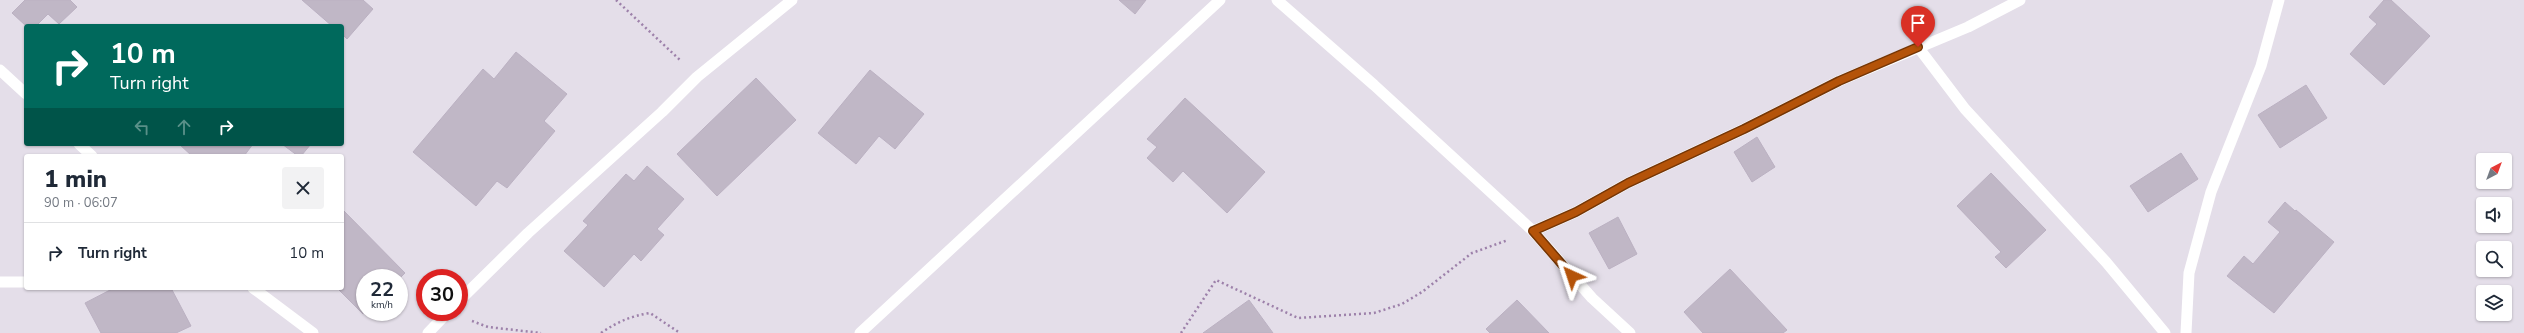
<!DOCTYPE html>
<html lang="en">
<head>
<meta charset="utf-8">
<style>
  body { margin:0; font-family:"Nunito Sans",sans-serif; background:#f2f2f3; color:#1f2937; height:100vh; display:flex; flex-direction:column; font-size:15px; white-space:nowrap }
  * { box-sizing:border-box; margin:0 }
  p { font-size:13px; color:#747a83 }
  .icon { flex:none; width:22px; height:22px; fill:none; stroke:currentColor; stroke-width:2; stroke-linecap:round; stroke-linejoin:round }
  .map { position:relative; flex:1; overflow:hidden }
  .side { position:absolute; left:24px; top:154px; width:320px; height:136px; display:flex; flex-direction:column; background:#fff; border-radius:4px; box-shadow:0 1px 3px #0004 }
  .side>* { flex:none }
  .top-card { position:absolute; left:24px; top:24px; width:320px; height:122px; border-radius:4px; box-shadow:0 1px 3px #0004; background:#00695c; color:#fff; overflow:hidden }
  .needle { width:26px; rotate:41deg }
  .buttons { position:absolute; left:2476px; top:153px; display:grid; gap:8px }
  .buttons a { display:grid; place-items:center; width:36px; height:36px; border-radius:4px; background:#fff; box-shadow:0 1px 3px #0004; font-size:20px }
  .speed { position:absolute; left:356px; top:269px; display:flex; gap:8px; font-size:20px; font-weight:700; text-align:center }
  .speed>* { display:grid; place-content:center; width:52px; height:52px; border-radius:50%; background:#fff; box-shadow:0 1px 3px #0004; line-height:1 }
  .speed small { font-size:10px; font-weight:400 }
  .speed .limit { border:6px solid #d22; background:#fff; color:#111 }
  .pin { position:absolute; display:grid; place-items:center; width:34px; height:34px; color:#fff; margin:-41px -17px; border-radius:50% 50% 50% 0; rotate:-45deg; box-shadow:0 0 4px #0007 }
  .pin .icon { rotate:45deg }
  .me { position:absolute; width:44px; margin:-22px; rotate:318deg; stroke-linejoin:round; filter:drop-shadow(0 0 3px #0008) }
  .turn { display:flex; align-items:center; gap:14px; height:84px; padding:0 20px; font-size:18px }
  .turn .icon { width:52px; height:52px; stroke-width:2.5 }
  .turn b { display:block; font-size:28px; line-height:34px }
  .lanes { display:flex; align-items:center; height:38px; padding:0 20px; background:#0003; justify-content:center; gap:20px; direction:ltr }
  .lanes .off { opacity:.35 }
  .round { display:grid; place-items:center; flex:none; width:42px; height:42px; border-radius:4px; background:#f2f2f3 }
  .headline { display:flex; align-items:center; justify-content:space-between; height:68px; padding:0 20px }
  h1 { font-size:24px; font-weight:800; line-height:30px }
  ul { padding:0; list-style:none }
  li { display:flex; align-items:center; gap:12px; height:60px; padding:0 20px; border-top:1px solid #e0e1e3 }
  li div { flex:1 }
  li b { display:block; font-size:15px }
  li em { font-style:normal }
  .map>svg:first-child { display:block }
</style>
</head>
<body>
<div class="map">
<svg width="2524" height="333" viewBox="0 0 2524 333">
  <rect width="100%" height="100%" fill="#e4dee9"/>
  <g fill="#c0b7c6" stroke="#bbb1c2">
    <path d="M25 0H70L77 7 59 24 48 14 36 26H26L12 13Z"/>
    <path d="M302 0H363L373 9 347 39 342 34V26H332Z"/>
    <path d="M1119 0H1146L1135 14Z"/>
    <path d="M2384 0H2391L2430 36 2384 85 2350 54 2377 24 2369 17Z"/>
    <path d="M516 52 567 94 544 121 555 131 507 188 497 181 476 206 413 152 483 69 494 79Z"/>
    <path d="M870 70 924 114 895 149 879 136 856 164 818 133Z"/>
    <path d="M756 78 796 120 717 196 677 154Z"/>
    <path d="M2306 85 2327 118 2280 148 2258 115Z"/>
    <path d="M1185 98 1265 172 1227 213 1183 171 1173 182 1147 158 1157 147 1147 139Z"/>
    <path d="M1757 137 1775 167 1752 182 1734 152Z"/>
    <path d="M179 144H253L244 156H192Z"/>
    <path d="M282 144H311L301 156H298Z"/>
    <path d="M2181 153 2198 179 2148 212 2130 186Z"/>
    <path d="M647 166 684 199 657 229 664 235 641 261 634 254 604 287 564 251 588 225 583 221 626 174 634 181Z"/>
    <path d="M1991 173 2046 230 2006 268 1995 257 2001 252 1957 206Z"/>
    <path d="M2285 202 2295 211 2296 210 2334 242 2274 313 2227 276 2244 256 2253 264 2280 232 2268 222Z"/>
    <path d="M342 209 405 273 399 279 365 278 366 312 363 314 337 288H342Z"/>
    <path d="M1618 217 1637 254 1609 269 1589 233Z"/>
    <path d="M1730 269 1787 330 1783 333H1703L1684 312Z"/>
    <path d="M114 288H171L191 326 176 333H101L85 303Z"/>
    <path d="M1249 300 1273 333H1203Z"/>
    <path d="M1517 300 1549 333H1490L1486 329Z"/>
  </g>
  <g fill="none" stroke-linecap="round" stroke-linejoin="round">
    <g stroke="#9d81aa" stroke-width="2.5" stroke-dasharray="2 3" stroke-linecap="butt">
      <path d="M616 0 680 60"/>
      <path d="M472 321 488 327 541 333"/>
      <path d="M601 333C617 322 631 316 650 313L680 333"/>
      <path d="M1181 333 1216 280 1298 318 1374 313 1402 304 1422 292 1472 253 1508 240"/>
    </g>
    <g stroke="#fff" stroke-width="11">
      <path d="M1277 0 1374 85 1533 231"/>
      <path d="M1918 47 1965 109 2106 262 2165 333"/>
      <path d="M0 70 26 94"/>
      <path d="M79 144 92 156"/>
      <path d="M0 282H26"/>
      <path d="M253 288 313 333"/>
      <path d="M459 301 528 233 662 112 697 77 792 0"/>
      <path d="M428 333 448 312"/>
      <path d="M860 333 1220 0"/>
      <path d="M1630 333 1592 298 1533 231 1576 212 1628 183 1744 129 1839 81 1968 27 2020 0"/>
      <path d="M2186 333 2189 273 2211 192 2261 66 2279 0"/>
    </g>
  </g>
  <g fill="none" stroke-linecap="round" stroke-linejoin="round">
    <defs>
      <path id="route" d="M1572 276 1533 231 1576 212 1628 183 1744 129 1839 81 1918 47"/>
    </defs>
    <use href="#route" stroke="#753606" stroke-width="10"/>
    <use href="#route" stroke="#b45309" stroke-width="7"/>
  </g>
</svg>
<div class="buttons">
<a><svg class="needle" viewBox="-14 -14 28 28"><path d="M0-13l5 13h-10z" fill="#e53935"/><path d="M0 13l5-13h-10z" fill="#747a83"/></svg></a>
<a><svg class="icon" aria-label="sound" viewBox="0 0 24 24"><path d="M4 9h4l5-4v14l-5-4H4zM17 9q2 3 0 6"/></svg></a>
<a><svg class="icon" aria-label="search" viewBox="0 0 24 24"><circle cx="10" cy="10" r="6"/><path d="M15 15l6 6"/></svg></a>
<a><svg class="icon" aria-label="layers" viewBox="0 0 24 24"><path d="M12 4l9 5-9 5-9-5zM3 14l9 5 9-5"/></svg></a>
</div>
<div class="speed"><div>22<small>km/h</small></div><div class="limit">30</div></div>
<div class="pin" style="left:1918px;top:47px;background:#d93025"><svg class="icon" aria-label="arrive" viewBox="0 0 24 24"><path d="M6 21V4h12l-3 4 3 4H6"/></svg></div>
<svg class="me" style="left:1572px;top:276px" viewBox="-20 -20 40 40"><path d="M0-17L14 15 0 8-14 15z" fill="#b45309" stroke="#fff" stroke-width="4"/></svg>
<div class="top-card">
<div class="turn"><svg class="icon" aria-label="right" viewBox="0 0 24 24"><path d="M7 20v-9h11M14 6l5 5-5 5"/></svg><div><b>10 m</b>Turn right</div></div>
<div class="lanes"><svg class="icon off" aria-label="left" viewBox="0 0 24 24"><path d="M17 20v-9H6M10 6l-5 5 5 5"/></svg><svg class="icon off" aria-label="ahead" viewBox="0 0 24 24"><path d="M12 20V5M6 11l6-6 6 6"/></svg><svg class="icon" aria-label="right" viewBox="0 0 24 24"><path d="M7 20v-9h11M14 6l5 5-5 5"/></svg></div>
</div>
<section class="side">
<div class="headline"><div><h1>1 min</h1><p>90 m · 06:07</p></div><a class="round"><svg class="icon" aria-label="close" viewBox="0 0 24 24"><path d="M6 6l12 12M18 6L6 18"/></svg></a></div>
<ul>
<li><svg class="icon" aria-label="right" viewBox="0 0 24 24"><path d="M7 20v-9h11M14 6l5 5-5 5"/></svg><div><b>Turn right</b></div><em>10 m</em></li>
</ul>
</section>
</div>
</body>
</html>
